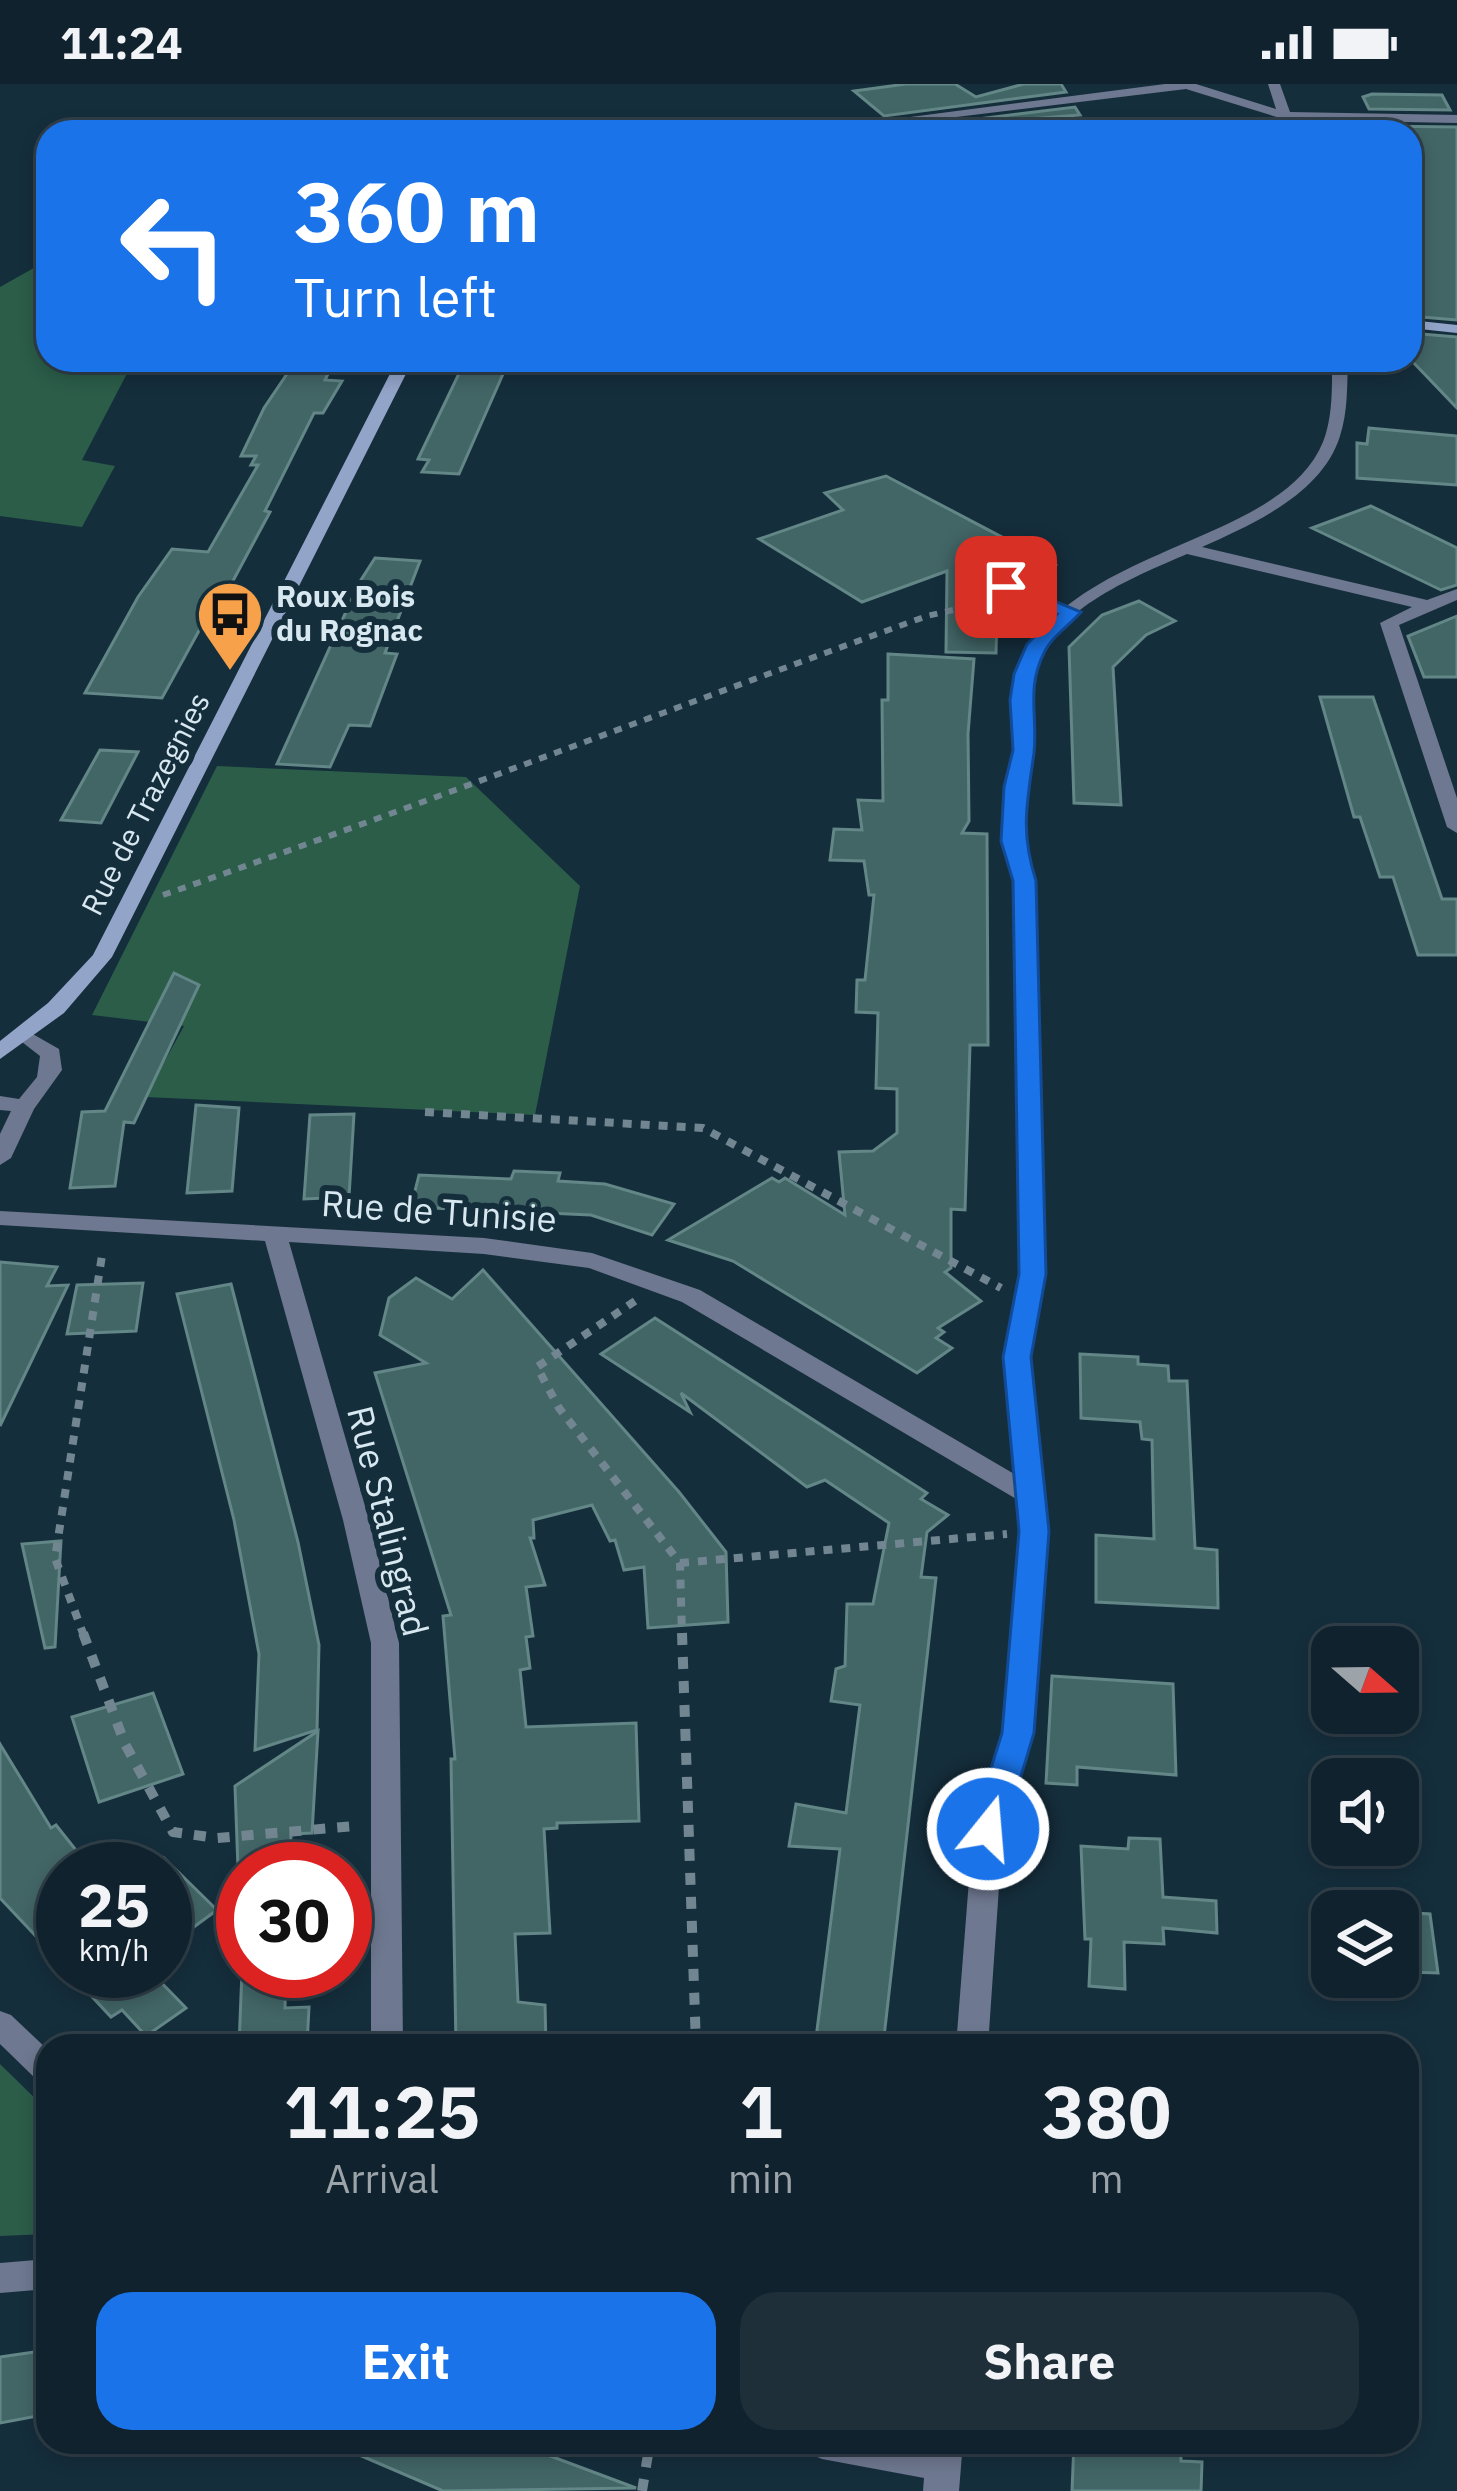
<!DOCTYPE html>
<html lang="en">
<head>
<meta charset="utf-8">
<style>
  body { margin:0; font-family:"IBM Plex Sans",sans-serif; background:#1e2f39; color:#f1f3f6; height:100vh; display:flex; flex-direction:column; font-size:45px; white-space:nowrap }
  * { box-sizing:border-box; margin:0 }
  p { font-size:39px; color:#9ca4aa }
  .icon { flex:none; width:66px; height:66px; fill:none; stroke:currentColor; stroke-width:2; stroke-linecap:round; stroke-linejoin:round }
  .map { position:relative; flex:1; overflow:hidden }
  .panel { position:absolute; left:36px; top:1950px; width:1383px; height:420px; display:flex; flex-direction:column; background:#10222d; border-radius:36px; box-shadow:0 6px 18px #0003,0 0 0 3px #303f49 }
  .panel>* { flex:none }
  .guide { position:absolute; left:36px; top:36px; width:1386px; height:252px; border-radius:36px; box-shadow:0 6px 18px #0003,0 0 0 3px #303f49; background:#1a73e8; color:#fff; overflow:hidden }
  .needle { width:78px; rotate:110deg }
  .tools { position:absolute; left:1311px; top:1542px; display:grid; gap:24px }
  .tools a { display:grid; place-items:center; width:108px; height:108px; border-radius:24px; background:#10222d; box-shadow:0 6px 18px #0003,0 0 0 3px #303f49; font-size:60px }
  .speed { position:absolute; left:36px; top:1758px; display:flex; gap:24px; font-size:60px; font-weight:700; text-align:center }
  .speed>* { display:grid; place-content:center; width:156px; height:156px; border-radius:50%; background:#10222d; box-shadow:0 6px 18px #0003,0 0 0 3px #303f49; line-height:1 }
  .speed small { font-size:30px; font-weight:400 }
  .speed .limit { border:18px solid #d22; background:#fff; color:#111 }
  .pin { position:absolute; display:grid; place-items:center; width:102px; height:102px; color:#fff; margin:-51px; border-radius:24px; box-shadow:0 6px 18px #0006 }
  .me { position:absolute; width:132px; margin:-66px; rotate:17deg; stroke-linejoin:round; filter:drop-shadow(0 0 9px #0008) }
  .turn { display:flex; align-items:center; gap:42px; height:252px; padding:0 60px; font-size:54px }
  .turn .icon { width:156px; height:156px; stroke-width:2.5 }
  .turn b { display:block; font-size:84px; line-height:102px }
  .eta { display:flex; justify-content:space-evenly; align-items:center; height:204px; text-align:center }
  .eta b { font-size:72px; font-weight:800; line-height:84px }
  .action { display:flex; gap:24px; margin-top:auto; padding:24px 60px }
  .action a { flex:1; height:138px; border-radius:36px; background:#1a73e8; color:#fff; font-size:48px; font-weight:800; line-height:138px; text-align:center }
  .action a+a { background:#1e2f39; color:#f1f3f6 }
  .status { display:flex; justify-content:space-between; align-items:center; height:84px; padding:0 60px; background:#10222d; direction:ltr }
  .status svg { height:33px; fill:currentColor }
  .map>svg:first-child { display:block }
</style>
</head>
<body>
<div class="status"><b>11:24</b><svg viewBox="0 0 49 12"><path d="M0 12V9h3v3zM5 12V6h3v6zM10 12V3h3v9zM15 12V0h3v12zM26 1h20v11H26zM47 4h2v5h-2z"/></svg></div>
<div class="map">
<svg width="1457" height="2407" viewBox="0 0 1457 2407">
  <rect width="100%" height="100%" fill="#152e3c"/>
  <g fill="#2b5d49">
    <path d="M48 176V276H134L82 376 115 382 82 443 0 432V203Z"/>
    <path d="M217 682 466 693 580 802 535 1031 145 1013 184 942 92 931Z"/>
    <path d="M0 1980 48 2027V2150L0 2152Z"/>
  </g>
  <g fill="#426566" stroke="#638687" stroke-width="3">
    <path d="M906 0H955L976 13 1024 0H1061L1066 8 884 32 854 7Z"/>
    <path d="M1372 10 1442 11 1450 26 1369 25 1363 13Z"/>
    <path d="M1075 23 1080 31 967 40 977 48 898 45Z"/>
    <path d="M1377 42 1457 43V236L1410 232V196H1420L1410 172V48H1380Z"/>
    <path d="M1410 249 1457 253V324L1410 275Z"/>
    <path d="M464 279 507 281 459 390 422 388 429 376 418 375Z"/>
    <path d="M291 284 330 286 325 296 342 297 323 329H314L265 427 270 428 213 534H206L162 614 85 609 138 513 172 465 208 468 258 381H251L256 372H241L264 324Z"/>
    <path d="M1369 344 1457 352V401L1357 394V359L1367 360Z"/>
    <path d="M886 392 1055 481 1019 498 1009 494 998 497 996 569 946 568 947 487 862 518 759 455 843 426 825 409Z"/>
    <path d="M1371 422 1457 464V501L1441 506 1312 444Z"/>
    <path d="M375 474 420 477 385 569 397 570 370 642 349 641 330 683 277 680 359 499Z"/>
    <path d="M1139 517 1175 537 1146 551 1113 583 1121 721 1074 719 1069 563 1102 531Z"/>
    <path d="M1457 532V593H1424L1408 552Z"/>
    <path d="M888 570 974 575 968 650 969 737 962 749 987 750 988 961H970L965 1126 951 1125V1184L945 1188 981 1217 938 1244 944 1248 936 1254 952 1264 917 1289 733 1177 668 1156 772 1094 779 1098 785 1094 845 1131 839 1068 873 1067 897 1049V1005L876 1004 878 929 856 928 857 896H865L874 811H869L864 777 830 776 834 745 862 746 858 716 883 717 882 616H888Z"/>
    <path d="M1320 613H1373L1442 815H1457V871H1418L1393 793H1380L1360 733H1354Z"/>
    <path d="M100 666 138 668 101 739 61 736Z"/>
    <path d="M174 889 199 901 134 1039 124 1038 115 1102 70 1104 82 1028 105 1027Z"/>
    <path d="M196 1021 239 1024 232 1107 187 1109Z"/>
    <path d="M354 1030 349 1113 304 1115 310 1031Z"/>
    <path d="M514 1087 560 1089 558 1097 605 1100 674 1120 652 1151 591 1131 411 1123 419 1091 511 1095Z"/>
    <path d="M0 1178 57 1183 47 1202 68 1201 0 1342Z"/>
    <path d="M483 1186 679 1408 726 1468 728 1538 648 1544 644 1483 624 1486 615 1456 610 1457 592 1421 533 1436 534 1454H530L545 1501 526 1503 533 1552 526 1553 530 1584 520 1586 526 1643 636 1639 639 1737 557 1739V1744L544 1745 550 1849 515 1850 518 1918 545 1921 546 1962H456L451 1675H455L443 1532 451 1531 375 1289 426 1279 380 1251 389 1214 416 1194 452 1215Z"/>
    <path d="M143 1199 136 1247 67 1250 77 1201Z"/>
    <path d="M231 1200 298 1458 319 1561 317 1646 255 1666 259 1570 234 1436 177 1210Z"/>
    <path d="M655 1234 927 1409 921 1415 948 1431 927 1448 921 1493 936 1494 883 1962H815L840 1765 789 1762 796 1720 846 1729 860 1621 831 1617 836 1585 845 1582 847 1520H873L889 1439 825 1396 807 1403 681 1309 690 1328 601 1270Z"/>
    <path d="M1080 1270 1138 1273V1280L1168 1282 1169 1297H1187L1195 1464 1217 1466 1218 1524 1096 1518V1451L1154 1455 1152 1356 1142 1355 1140 1338 1081 1334Z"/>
    <path d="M61 1457 55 1563 45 1564 22 1460Z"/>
    <path d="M1052 1592 1173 1600 1176 1691 1077 1683V1701L1046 1699Z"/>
    <path d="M153 1609 183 1690 99 1718 72 1633Z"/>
    <path d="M318 1647 312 1749 291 1750 290 1785H238L235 1702Z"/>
    <path d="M0 1660 51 1744 56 1741 91 1785H63V1881L0 1814Z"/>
    <path d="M1129 1754 1160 1755 1163 1813 1216 1817 1217 1849 1163 1844 1164 1860 1124 1858 1125 1905 1089 1902 1091 1855H1085L1081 1762 1128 1765Z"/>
    <path d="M165 1775 217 1826 165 1864Z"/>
    <path d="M1398 1828 1430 1830 1438 1889 1406 1888Z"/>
    <path d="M68 1887H150L186 1924 146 1952 122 1926 111 1933Z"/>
    <path d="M242 1887H286L285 1924 309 1923 307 1962H239Z"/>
    <path d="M48 2266V2330L0 2339V2273Z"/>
    <path d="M329 2358H513L636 2404 443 2407Z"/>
    <path d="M1074 2358H1181V2377L1202 2378 1201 2407H1072Z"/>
  </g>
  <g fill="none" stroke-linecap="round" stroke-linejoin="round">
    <path stroke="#728692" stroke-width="6" stroke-dasharray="8 8" stroke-linecap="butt" d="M163 811C419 722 672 624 927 532L975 521 996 523"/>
    <g stroke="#728692" stroke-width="8" stroke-dasharray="9 9" stroke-linecap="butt">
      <path d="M425 1028 703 1044 1001 1204"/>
      <path d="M635 1217 537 1283 559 1324 680 1479 682 1552"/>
      <path d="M680 1479 1007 1450"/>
      <path d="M84 1552 55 1474 103 1165"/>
    </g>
    <g stroke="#728692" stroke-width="10" stroke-dasharray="12 12" stroke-linecap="butt">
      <path d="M83 1549 125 1660 173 1748 217 1754 355 1742"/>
      <path d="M682 1549 696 1962"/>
      <path d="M642 2407 650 2358"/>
    </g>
    <path fill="#6e7890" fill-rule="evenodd" d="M1007 498 1076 525 1079 528 1066 531 1002 506V500Z"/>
    <g fill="#6e7890" fill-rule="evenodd">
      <path d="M1165 0H1196L1276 25 1268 0H1280L1290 28 1457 31V39L1293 36 1295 43 1289 47 1280 34 1186 5 833 48H795Z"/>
      <path d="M1332 276H1348C1347 301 1348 328 1340 352 1322 410 1253 440 1202 463L1427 516 1457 505V516L1399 541 1457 714V749L1447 743 1380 539 1412 523 1187 470C1132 494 1046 527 1033 594 1028 619 1035 644 1032 668 1026 721 1019 743 1035 797L1045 1189 1029 1273 1047 1447 1032 1649 1003 1745 988 1962H956L973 1745 1004 1649 1021 1447 1018 1416 682 1218 589 1184 484 1170 289 1158 369 1436 399 1559 403 1962H371V1559L343 1436 265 1157 0 1141V1127L484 1154 592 1169 700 1206 1016 1391 1005 1273 1021 1189 1015 797C1006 767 1001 738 1005 707 1007 691 1013 677 1014 662 1015 635 1007 605 1019 580 1076 460 1281 461 1323 358 1333 332 1332 303 1332 276Z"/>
      <path d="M24 945 59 965 62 986 34 1025 11 1074 0 1081V1050L11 1027 0 1026V1012L19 1015 37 993 40 972 13 951Z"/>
      <path d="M0 1927 11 1931 48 1966V2000L37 1996 0 1960Z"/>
      <path d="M48 2175V2205L0 2209V2179Z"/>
      <path d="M804 2358H963L959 2407H923L924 2394 822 2375 810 2370Z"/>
    </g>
    <g fill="#93a4c9" fill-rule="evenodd">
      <path d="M1410 236 1457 241V249L1410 244Z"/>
      <path d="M397 276H413L112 873 64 929 0 975V957L48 919 93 871Z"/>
    </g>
  </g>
  <path fill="#1a73e8" stroke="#114b97" stroke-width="3" d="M1006 497 1081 528C1069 542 1051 553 1044 569 1026 604 1038 633 1034 669 1027 720 1020 746 1036 797L1046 1190 1031 1273 1049 1447 1034 1649 1005 1745 1000 1754 988 1758 976 1754 972 1745 1002 1649 1019 1447 1003 1273 1019 1190 1013 797 1001 757 1004 703 1013 666 1010 616 1014 590 1027 560 1057 530 1000 507V499Z"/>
  <defs>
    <symbol id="bus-pin" viewBox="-11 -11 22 30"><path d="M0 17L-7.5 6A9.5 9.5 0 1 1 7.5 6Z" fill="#f7a14a" stroke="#152e3c"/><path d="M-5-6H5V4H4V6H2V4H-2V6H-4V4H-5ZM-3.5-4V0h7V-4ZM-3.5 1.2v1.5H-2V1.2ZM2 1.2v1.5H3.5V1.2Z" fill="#111"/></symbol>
  </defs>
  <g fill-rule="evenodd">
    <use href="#bus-pin" x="192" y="492" width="76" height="104"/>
  </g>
  <g text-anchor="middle" stroke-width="12" stroke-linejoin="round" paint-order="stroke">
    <g font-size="30" font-weight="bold" fill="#d8e8f0" stroke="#152e3c" text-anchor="start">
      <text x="276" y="523">Roux Bois<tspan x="276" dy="34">du Rognac</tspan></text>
    </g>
    <g font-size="30" fill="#d8e8f0" stroke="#152e3c">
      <text transform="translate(146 720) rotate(-63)" y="10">Rue de Trazegnies</text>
    </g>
    <g font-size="36" fill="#d8e8f0" stroke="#152e3c">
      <text transform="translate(439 1127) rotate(4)" y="13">Rue de Tunisie</text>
      <text transform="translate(388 1437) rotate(76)" y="13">Rue Stalingrad</text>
    </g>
  </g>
</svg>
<div class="tools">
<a><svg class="needle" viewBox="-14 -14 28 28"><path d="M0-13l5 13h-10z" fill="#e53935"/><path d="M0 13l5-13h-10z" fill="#9ca4aa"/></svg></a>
<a><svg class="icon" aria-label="sound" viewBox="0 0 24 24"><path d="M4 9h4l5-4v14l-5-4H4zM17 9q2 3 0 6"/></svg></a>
<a><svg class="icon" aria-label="layers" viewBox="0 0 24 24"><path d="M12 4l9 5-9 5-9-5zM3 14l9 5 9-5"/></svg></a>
</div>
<div class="speed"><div>25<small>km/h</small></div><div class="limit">30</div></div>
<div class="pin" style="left:1006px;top:503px;background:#d93025"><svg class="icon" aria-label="arrive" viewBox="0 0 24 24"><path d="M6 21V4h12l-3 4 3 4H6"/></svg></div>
<svg class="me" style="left:988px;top:1745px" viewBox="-20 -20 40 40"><circle r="17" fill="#1a73e8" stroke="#fff" stroke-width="3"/><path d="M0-11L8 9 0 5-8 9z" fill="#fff"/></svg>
<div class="guide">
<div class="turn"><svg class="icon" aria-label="left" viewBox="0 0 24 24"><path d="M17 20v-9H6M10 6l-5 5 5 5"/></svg><div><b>360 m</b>Turn left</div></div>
</div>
<section class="panel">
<div class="eta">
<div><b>11:25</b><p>Arrival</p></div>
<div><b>1</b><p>min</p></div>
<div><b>380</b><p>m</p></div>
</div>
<div class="action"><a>Exit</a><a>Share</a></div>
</section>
</div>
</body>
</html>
